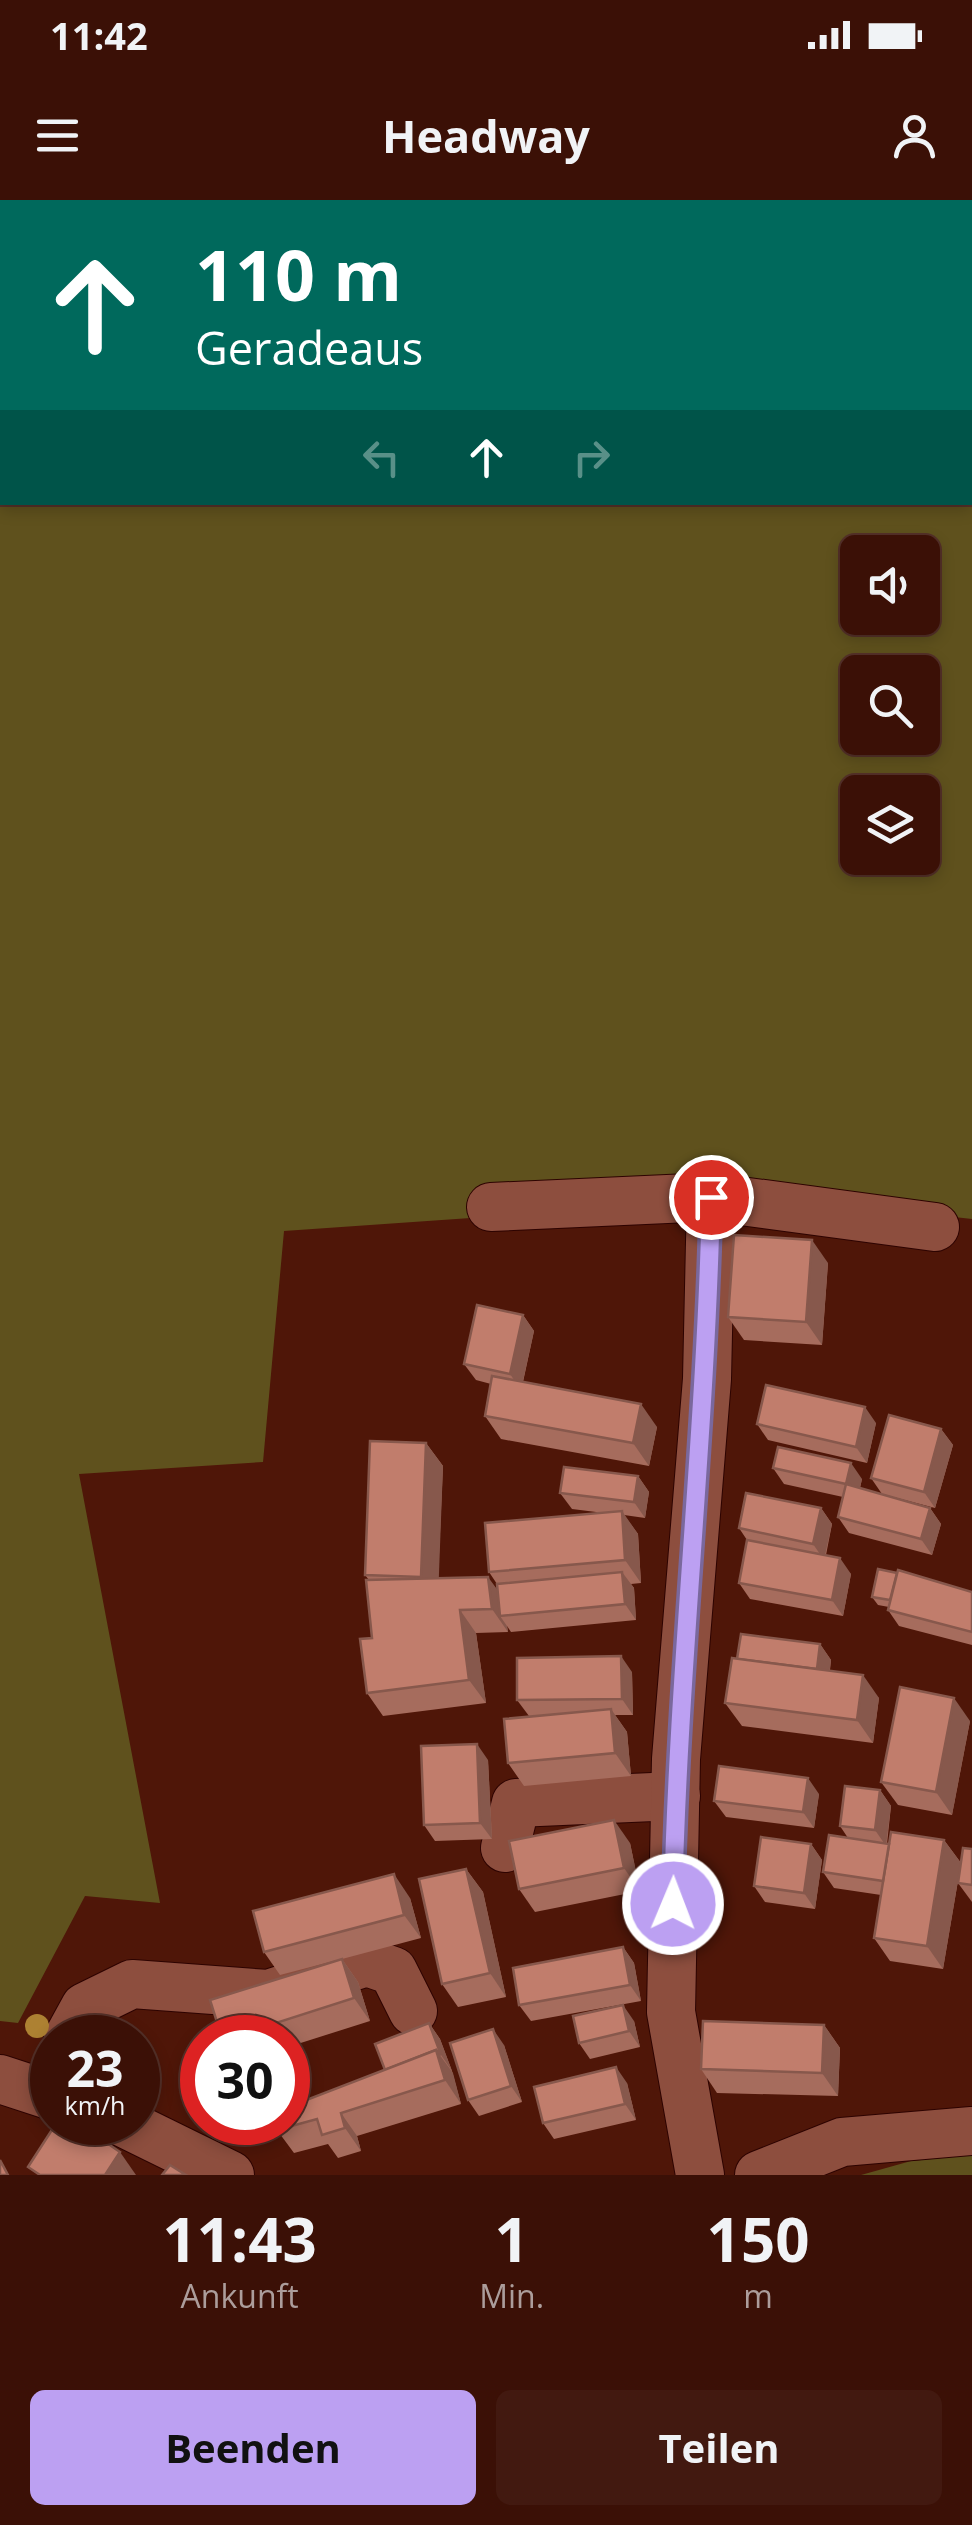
<!DOCTYPE html>
<html lang="de">
<head>
<meta charset="utf-8">
<style>
  body { margin:0; font-family:"Open Sans",sans-serif; background:#421910; color:#f1f3f6; height:100vh; display:flex; flex-direction:column; font-size:38px; white-space:nowrap }
  * { box-sizing:border-box; margin:0 }
  p { font-size:32px; color:#ac9d9b }
  .icon { flex:none; width:55px; height:55px; fill:none; stroke:currentColor; stroke-width:2; stroke-linecap:round; stroke-linejoin:round }
  .map { position:relative; height:1975px; overflow:hidden }
  .sheet { display:flex; flex-direction:column; background:#3b1006; flex:1 }
  .sheet>* { flex:none }
  .hud { position:absolute; left:0px; top:0px; width:972px; height:305px; box-shadow:0 5px 15px #0003,0 0 0 2px #543028; background:#00695c; color:#fff; overflow:hidden }
  .controls { position:absolute; left:840px; top:335px; display:grid; gap:20px }
  .controls a { display:grid; place-items:center; width:100px; height:100px; border-radius:15px; background:#3b1006; box-shadow:0 5px 15px #0003,0 0 0 2px #543028; font-size:50px }
  .speed { position:absolute; left:30px; top:1815px; display:flex; gap:20px; font-size:50px; font-weight:700; text-align:center }
  .speed>* { display:grid; place-content:center; width:130px; height:130px; border-radius:50%; background:#3b1006; box-shadow:0 5px 15px #0003,0 0 0 2px #543028; line-height:1 }
  .speed small { font-size:25px; font-weight:400 }
  .speed .limit { border:15px solid #d22; background:#fff; color:#111 }
  .pin { position:absolute; display:grid; place-items:center; width:85px; height:85px; color:#fff; margin:-42px; border:5px solid #fff; border-radius:50%; box-shadow:0 2px 10px #0007 }
  .me { position:absolute; width:110px; margin:-55px; rotate:1deg; stroke-linejoin:round; filter:drop-shadow(0 0 8px #0008) }
  .turn { display:flex; align-items:center; gap:35px; height:210px; padding:0 30px; font-size:45px }
  .turn .icon { width:130px; height:130px; stroke-width:2.5 }
  .turn b { display:block; font-size:70px; line-height:85px }
  .lanes { display:flex; align-items:center; height:95px; padding:0 30px; background:#0003; justify-content:center; gap:50px; direction:ltr }
  .lanes .off { opacity:.35 }
  .eta { display:flex; justify-content:space-evenly; align-items:center; height:170px; text-align:center }
  .eta b { font-size:60px; font-weight:700; line-height:70px }
  .cta { display:flex; gap:20px; margin-top:auto; padding:20px 30px }
  .cta a { flex:1; height:115px; border-radius:15px; background:#bca0f2; color:#111; font-size:40px; font-weight:700; line-height:115px; text-align:center }
  .cta a+a { background:#421910; color:#f1f3f6 }
  .status { display:flex; justify-content:space-between; align-items:center; height:70px; padding:0 50px; background:#3b1006; direction:ltr }
  .status svg { height:28px; fill:currentColor }
  header { display:flex; justify-content:space-between; align-items:center; height:130px; padding:0 30px; background:#3b1006; font-size:45px; font-weight:700 }
  .map>svg:first-child { display:block }
</style>
</head>
<body>
<div class="status"><b>11:42</b><svg viewBox="0 0 49 12"><path d="M0 12V9h3v3zM5 12V6h3v6zM10 12V3h3v9zM15 12V0h3v12zM26 1h20v11H26zM47 4h2v5h-2z"/></svg></div>
<header><svg class="icon" aria-label="menu" viewBox="0 0 24 24"><path d="M4 6h16M4 12h16M4 18h16"/></svg>Headway<svg class="icon" aria-label="person" viewBox="0 0 24 24"><circle cx="12" cy="8" r="4"/><path d="M4 21q1-7 8-7t8 7"/></svg></header>
<div class="map">
<svg width="972" height="1975" viewBox="0 0 972 1975">
  <rect width="100%" height="100%" fill="#4f1608"/>
  <g fill="#5f511d" fill-rule="evenodd">
    <path d="M0 0H972V1019L775 997 284 1031 263 1262 79 1274 160 1703 85 1696 18 1823 0 1821ZM2 2H970V302H2ZM858 352H922V418H858ZM858 472H922V538H858ZM858 592H922V658H858Z"/>
    <path d="M972 1955V1975H861L911 1961Z"/>
  </g>
  <g fill="none" stroke-linecap="round" stroke-linejoin="round">
    <defs>
      <g id="minor">
        <path d="M491 1007 711 997 935 1027"/>
        <path d="M505 1648 516 1603 676 1596"/>
        <path d="M68 1838 85 1807 132 1784 268 1794 367 1762 393 1771 413 1811"/>
        <path d="M0 1879 52 1896"/>
        <path d="M122 1922 230 1975"/>
        <path d="M700 1975 671 1812 676 1559 707 1179 711 997"/>
        <path d="M759 1975 842 1942 972 1931"/>
      </g>
    </defs>
    <use href="#minor" stroke="#2d0300" stroke-width="50"/>
    <use href="#minor" stroke="#8d4e3e" stroke-width="48"/>
  </g>
  <circle fill="#ad8132" cx="37" cy="1826" r="12"/>
  <g fill="#a66c5d">
    <path d="M828 1063 822 1145 744 1140 728 1117Z"/>
    <path d="M523 1115 534 1131 523 1182 657 1227 649 1266 501 1239 485 1216 491 1184 476 1180 464 1164Z"/>
    <path d="M876 1223 867 1263 768 1240 757 1224Z"/>
    <path d="M941 1229 953 1245 935 1308 882 1294 871 1278Z"/>
    <path d="M426 1243 443 1266 438 1378 498 1390 497 1384 489 1372 604 1313 572 1309 560 1293 638 1276 649 1292 645 1318 624 1315 638 1334 641 1383 631 1384 634 1388 636 1420 511 1432 507 1426 508 1432 476 1433 486 1503 383 1516 367 1493 372 1438 369 1380 365 1375Z"/>
    <path d="M773 1268 862 1279 860 1288 930 1308 941 1324 932 1355 849 1333 838 1317 843 1297 784 1284Z"/>
    <path d="M821 1308 832 1324 826 1355 851 1374 843 1416 750 1399 739 1383 747 1340 739 1328Z"/>
    <path d="M972 1392V1445L899 1426 888 1410 889 1407 878 1405 872 1397Z"/>
    <path d="M820 1444 831 1460 830 1470 879 1498 873 1543 742 1526 725 1503 737 1459Z"/>
    <path d="M632 1472 633 1515H615L627 1532 631 1576 524 1586 508 1563 529 1516 517 1500Z"/>
    <path d="M970 1521 952 1615 898 1605 881 1582Z"/>
    <path d="M488 1560 492 1639 435 1641 424 1625Z"/>
    <path d="M880 1590 891 1606 887 1644 944 1640 961 1663 943 1769 890 1761 874 1738 881 1695 834 1688 823 1672 848 1638 840 1626Z"/>
    <path d="M819 1594 814 1628 726 1617 714 1601Z"/>
    <path d="M630 1643 640 1691 535 1712 519 1689Z"/>
    <path d="M811 1644 822 1660 815 1709 765 1702 754 1686Z"/>
    <path d="M972 1649V1702L958 1683Z"/>
    <path d="M466 1669 483 1692 506 1797 458 1807 442 1784Z"/>
    <path d="M410 1698 421 1738 342 1759 358 1782 370 1821 288 1847V1838H222L341 1759 280 1775 264 1752Z"/>
    <path d="M623 1747 634 1763 641 1801 531 1821 519 1805Z"/>
    <path d="M634 1821 640 1847 590 1859 579 1843Z"/>
    <path d="M429 1823 440 1839 452 1871 461 1904 357 1936 361 1951 338 1958 328 1944 294 1953 277 1930 385 1870Z"/>
    <path d="M824 1825 840 1848 838 1896 717 1893 701 1869Z"/>
    <path d="M504 1845 522 1902 479 1916 468 1900Z"/>
    <path d="M627 1883 636 1920 554 1939 543 1923Z"/>
  </g>
  <g fill="#87584c">
    <path d="M812 1040 828 1063 822 1145 806 1122Z"/>
    <path d="M523 1115 534 1131 521 1190 510 1174Z"/>
    <path d="M641 1204 657 1227 649 1266 633 1243Z"/>
    <path d="M865 1207 876 1223 867 1263 856 1247Z"/>
    <path d="M941 1229 953 1245 935 1308 924 1292Z"/>
    <path d="M426 1243 443 1266 438 1400 421 1377Z"/>
    <path d="M851 1263 862 1279 857 1300 846 1284Z"/>
    <path d="M638 1276 649 1292 645 1318 634 1302Z"/>
    <path d="M821 1308 832 1324 824 1360 813 1344Z"/>
    <path d="M930 1308 941 1324 932 1355 921 1339Z"/>
    <path d="M622 1311 638 1334 641 1383 625 1360Z"/>
    <path d="M840 1358 851 1374 843 1416 832 1400Z"/>
    <path d="M622 1372 634 1388 636 1420 625 1404Z"/>
    <path d="M488 1377 505 1400 500 1416 507 1426 508 1432 492 1409Z"/>
    <path d="M460 1410 476 1433 486 1503 469 1480Z"/>
    <path d="M820 1444 831 1460 827 1491 816 1475Z"/>
    <path d="M621 1456 632 1472 633 1515 622 1499Z"/>
    <path d="M863 1475 879 1498 873 1543 857 1520Z"/>
    <path d="M954 1498 970 1521 952 1615 936 1592Z"/>
    <path d="M611 1509 627 1532 631 1576 615 1553Z"/>
    <path d="M477 1544 488 1560 492 1639 480 1623Z"/>
    <path d="M808 1578 819 1594 814 1628 803 1612Z"/>
    <path d="M880 1590 891 1606 886 1646 875 1630Z"/>
    <path d="M614 1620 630 1643 640 1691 624 1668Z"/>
    <path d="M944 1640 961 1663 943 1769 927 1746Z"/>
    <path d="M811 1644 822 1660 815 1709 804 1693Z"/>
    <path d="M466 1669 483 1692 506 1797 490 1773Z"/>
    <path d="M394 1674 410 1698 421 1738 404 1715Z"/>
    <path d="M623 1747 634 1763 641 1801 630 1785Z"/>
    <path d="M342 1759 358 1782 370 1821 354 1798Z"/>
    <path d="M623 1805 634 1821 640 1847 629 1831Z"/>
    <path d="M429 1823 440 1839 452 1871 441 1855Z"/>
    <path d="M824 1825 840 1848 838 1896 822 1873Z"/>
    <path d="M493 1829 504 1845 522 1902 511 1886Z"/>
    <path d="M436 1850 453 1873 461 1904 445 1880Z"/>
    <path d="M616 1867 627 1883 636 1920 625 1904Z"/>
    <path d="M341 1913 357 1936 361 1951 345 1928Z"/>
    <path d="M120 1952 136 1975H105Z"/>
  </g>
  <g fill="#c17d6c" stroke="#87584c" stroke-width="2.5">
    <path d="M734 1035 812 1040 806 1122 728 1117Z"/>
    <path d="M477 1105 523 1115 510 1174 464 1164Z"/>
    <path d="M492 1176 641 1204 633 1243 485 1216Z"/>
    <path d="M766 1185 865 1207 856 1247 757 1224Z"/>
    <path d="M889 1215 941 1229 924 1292 871 1278Z"/>
    <path d="M370 1241 426 1243 421 1377 365 1375Z"/>
    <path d="M778 1247 851 1263 846 1284 773 1268Z"/>
    <path d="M564 1267 638 1276 634 1302 560 1293Z"/>
    <path d="M846 1284 930 1308 921 1339 838 1317Z"/>
    <path d="M746 1293 821 1308 813 1344 739 1328Z"/>
    <path d="M622 1311 625 1360 489 1372 485 1323Z"/>
    <path d="M747 1340 840 1358 832 1400 739 1383Z"/>
    <path d="M878 1369 897 1373 890 1400 872 1397Z"/>
    <path d="M898 1370 972 1392V1432L888 1410Z"/>
    <path d="M622 1372 625 1404 500 1416 497 1384Z"/>
    <path d="M488 1377 492 1409 460 1410 469 1480 367 1493 360 1439 372 1438 366 1380Z"/>
    <path d="M741 1434 820 1444 817 1469 737 1459Z"/>
    <path d="M621 1456 622 1499 517 1500V1458Z"/>
    <path d="M732 1458 863 1475 857 1520 725 1503Z"/>
    <path d="M900 1487 954 1498 936 1592 881 1582Z"/>
    <path d="M611 1509 615 1553 508 1563 504 1519Z"/>
    <path d="M477 1544 480 1623 424 1625 421 1546Z"/>
    <path d="M719 1566 808 1578 803 1612 714 1601Z"/>
    <path d="M845 1586 880 1590 875 1630 840 1626Z"/>
    <path d="M614 1620 624 1668 519 1689 509 1641Z"/>
    <path d="M891 1632 944 1640 927 1746 874 1738Z"/>
    <path d="M829 1635 889 1644 883 1681 823 1672Z"/>
    <path d="M761 1637 811 1644 804 1693 754 1686Z"/>
    <path d="M963 1648 972 1649V1685L958 1683Z"/>
    <path d="M466 1669 490 1773 442 1784 419 1679Z"/>
    <path d="M394 1674 404 1715 264 1752 253 1711Z"/>
    <path d="M623 1747 630 1785 519 1805 513 1768Z"/>
    <path d="M342 1759 354 1798 229 1838H222L210 1800Z"/>
    <path d="M623 1805 629 1831 579 1843 573 1816Z"/>
    <path d="M703 1821 824 1825 822 1873 701 1869Z"/>
    <path d="M429 1823 441 1855 436 1850 385 1870 375 1844Z"/>
    <path d="M493 1829 511 1886 468 1900 450 1843Z"/>
    <path d="M436 1850 445 1880 341 1913 345 1928 322 1935 317 1919 277 1930 275 1922H288V1907Z"/>
    <path d="M616 1867 625 1904 543 1923 534 1887Z"/>
    <path d="M57 1922H76L120 1952 105 1975H40L28 1967Z"/>
    <path d="M0 1960 8 1975H0Z"/>
    <path d="M170 1965 186 1975H162Z"/>
  </g>
  <g fill="none" stroke-linecap="round" stroke-linejoin="round">
    <defs>
      <path id="route" d="M673 1704C678 1468 706 1233 711 997"/>
    </defs>
    <use href="#route" stroke="#7a689d" stroke-width="25"/>
    <use href="#route" stroke="#bca0f2" stroke-width="18"/>
  </g>
</svg>
<div class="controls">
<a><svg class="icon" aria-label="sound" viewBox="0 0 24 24"><path d="M4 9h4l5-4v14l-5-4H4zM17 9q2 3 0 6"/></svg></a>
<a><svg class="icon" aria-label="search" viewBox="0 0 24 24"><circle cx="10" cy="10" r="6"/><path d="M15 15l6 6"/></svg></a>
<a><svg class="icon" aria-label="layers" viewBox="0 0 24 24"><path d="M12 4l9 5-9 5-9-5zM3 14l9 5 9-5"/></svg></a>
</div>
<div class="speed"><div>23<small>km/h</small></div><div class="limit">30</div></div>
<div class="pin" style="left:711px;top:997px;background:#d93025"><svg class="icon" aria-label="arrive" viewBox="0 0 24 24"><path d="M6 21V4h12l-3 4 3 4H6"/></svg></div>
<svg class="me" style="left:673px;top:1704px" viewBox="-20 -20 40 40"><circle r="17" fill="#bca0f2" stroke="#fff" stroke-width="3"/><path d="M0-11L8 9 0 5-8 9z" fill="#fff"/></svg>
<div class="hud">
<div class="turn"><svg class="icon" aria-label="ahead" viewBox="0 0 24 24"><path d="M12 20V5M6 11l6-6 6 6"/></svg><div><b>110 m</b>Geradeaus</div></div>
<div class="lanes"><svg class="icon off" aria-label="left" viewBox="0 0 24 24"><path d="M17 20v-9H6M10 6l-5 5 5 5"/></svg><svg class="icon" aria-label="ahead" viewBox="0 0 24 24"><path d="M12 20V5M6 11l6-6 6 6"/></svg><svg class="icon off" aria-label="right" viewBox="0 0 24 24"><path d="M7 20v-9h11M14 6l5 5-5 5"/></svg></div>
</div>
</div>
<section class="sheet">
<div class="eta">
<div><b>11:43</b><p>Ankunft</p></div>
<div><b>1</b><p>Min.</p></div>
<div><b>150</b><p>m</p></div>
</div>
<div class="cta"><a>Beenden</a><a>Teilen</a></div>
</section>
</body>
</html>
